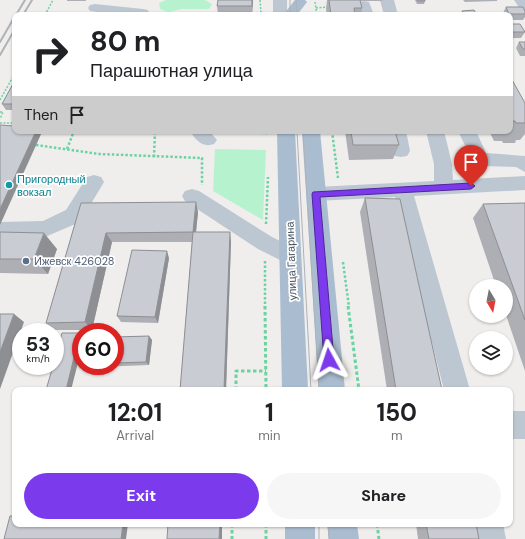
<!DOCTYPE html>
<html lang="en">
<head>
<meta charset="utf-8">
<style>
  body { margin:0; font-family:"DM Sans",sans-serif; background:#f6f6f6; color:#202124; height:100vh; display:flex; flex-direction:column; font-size:15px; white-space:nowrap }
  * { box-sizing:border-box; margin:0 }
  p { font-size:13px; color:#757577 }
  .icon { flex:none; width:22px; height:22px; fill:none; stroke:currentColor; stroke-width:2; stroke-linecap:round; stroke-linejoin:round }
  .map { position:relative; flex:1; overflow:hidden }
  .drawer { position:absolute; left:12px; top:387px; width:501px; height:140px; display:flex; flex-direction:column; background:#fff; border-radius:8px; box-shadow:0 1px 3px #0004 }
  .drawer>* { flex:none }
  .hud { position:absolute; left:12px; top:12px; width:501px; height:122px; border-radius:8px; box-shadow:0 1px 3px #0004; background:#fff; color:#202124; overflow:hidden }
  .needle { width:26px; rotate:170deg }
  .buttons { position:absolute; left:469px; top:279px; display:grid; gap:8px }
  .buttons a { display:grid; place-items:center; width:44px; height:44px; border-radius:50%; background:#fff; box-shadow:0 1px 3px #0004; font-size:20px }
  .speed { position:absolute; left:12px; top:323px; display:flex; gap:8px; font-size:20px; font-weight:700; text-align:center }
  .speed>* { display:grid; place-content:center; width:52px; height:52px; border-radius:50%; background:#fff; box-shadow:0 1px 3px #0004; line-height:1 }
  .speed small { font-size:10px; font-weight:400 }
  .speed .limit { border:6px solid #d22; background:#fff; color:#111 }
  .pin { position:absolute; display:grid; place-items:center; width:34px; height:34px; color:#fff; margin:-41px -17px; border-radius:50% 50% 50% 0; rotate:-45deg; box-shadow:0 0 4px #0007 }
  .pin .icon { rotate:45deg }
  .me { position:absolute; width:44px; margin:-22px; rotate:355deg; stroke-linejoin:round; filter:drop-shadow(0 0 3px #0008) }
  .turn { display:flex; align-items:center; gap:14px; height:84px; padding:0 12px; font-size:18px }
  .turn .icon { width:52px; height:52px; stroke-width:2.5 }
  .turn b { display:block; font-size:28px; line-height:34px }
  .then { display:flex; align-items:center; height:38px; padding:0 12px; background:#0003; gap:8px; font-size:15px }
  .eta { display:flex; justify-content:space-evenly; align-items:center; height:68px; text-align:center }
  .eta b { font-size:24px; font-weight:700; line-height:28px }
  .cta { display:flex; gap:8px; margin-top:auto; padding:8px 12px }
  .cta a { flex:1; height:46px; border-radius:24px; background:#7c3aed; color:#fff; font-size:16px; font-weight:700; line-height:46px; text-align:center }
  .cta a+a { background:#f6f6f6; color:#202124 }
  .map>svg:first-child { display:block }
</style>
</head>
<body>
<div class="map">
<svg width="525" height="539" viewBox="0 0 525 539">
  <rect width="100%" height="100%" fill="#f0eded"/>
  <g fill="#b7f2cf">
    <path d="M166 0H205L212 4 209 9H182L168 12 160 9 159 3Z"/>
    <path d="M215 149 266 150 263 220 213 191Z"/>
  </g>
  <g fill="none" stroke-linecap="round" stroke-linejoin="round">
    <g stroke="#6dd2a1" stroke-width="1.5" stroke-dasharray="2 1.5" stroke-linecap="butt">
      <path d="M260 0 261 13 264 15"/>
      <path d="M315 2 317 15"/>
      <path d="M316 8 329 7"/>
      <path d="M45 15 53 0"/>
      <path d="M0 100 15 73"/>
      <path d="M0 112H3L0 119"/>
      <path d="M0 123H15"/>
    </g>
    <g stroke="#6dd2a1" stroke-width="2.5" stroke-dasharray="2.5 2" stroke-linecap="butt">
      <path d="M332 131 338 178"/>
      <path d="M220 132 269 133"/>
      <path d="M36 145 99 154 202 158V185"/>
      <path d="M67 149 74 131"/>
      <path d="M154 157 155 131"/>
      <path d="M266 224 268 177"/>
      <path d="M265 261V307"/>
      <path d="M343 262 349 307"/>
    </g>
    <g stroke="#6dd2a1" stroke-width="3" stroke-dasharray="3.5 2.5" stroke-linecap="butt">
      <path d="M265 306 266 390"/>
      <path d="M348 306 359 390"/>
      <path d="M236 390V371H266"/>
      <path d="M232 524V539"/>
      <path d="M266 524V539"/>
      <path d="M377 524 379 539"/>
    </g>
    <g fill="#bcc7d1" fill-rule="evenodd">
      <rect x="273" y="0" width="14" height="15"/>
      <path d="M380 0H394L398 15H384Z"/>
      <path d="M514 0H525V10L520 9Z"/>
      <path d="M364 1 369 2 374 15H360L357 5 359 2Z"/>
      <path d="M95 4 143 9 148 10 150 15H123L90 11 88 8 90 5Z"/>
      <path d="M190 131H209L217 140 214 144C203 148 196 141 190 131Z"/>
      <path d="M388 131H406L410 151 407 156 401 157 395 156 392 151Z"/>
      <path d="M426 131H444L452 164 453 180 525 176V190L414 196 470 390H444L395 197 316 201 309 199 306 194 309 189 316 187 434 181V164Z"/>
      <path d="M458 131H476L486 153 525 156V172L516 167 480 166 474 164Z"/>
      <path d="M94 175 101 177 104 182 80 222 45 237 0 238V222L43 221 66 210 87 177Z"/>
      <path d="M192 189 199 191 272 237 298 250 301 256 298 262 290 265 258 249 185 201 182 196 185 191Z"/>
      <rect x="510" y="411" width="15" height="28"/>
      <path d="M473 524H503L506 539H476Z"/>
    </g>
    <g fill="#aabccf" fill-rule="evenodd">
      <path d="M295 0H305L307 2 297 15H283Z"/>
      <path d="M277 131H295L308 390H282Z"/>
      <path d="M302 131H320L345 390H319Z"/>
      <rect x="285" y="524" width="30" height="15"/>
      <path d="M327 524H357L359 539H329Z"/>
    </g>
    <g stroke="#afb2b8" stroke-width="1">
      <path d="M290 0V15"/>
      <path d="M296 0 297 15"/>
      <path d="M297 131 311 390"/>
      <path d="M303 131 319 390"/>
      <path d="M319 524V539"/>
      <path d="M328 524 329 539"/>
    </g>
    <g stroke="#afb2b8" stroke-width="2">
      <path d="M16 15 25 0"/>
      <path d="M23 15 32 0"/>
      <path d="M0 42 15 16"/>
      <path d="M0 55 15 29"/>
    </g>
  </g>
  <g fill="#adafb5">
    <rect x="67" y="0" width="19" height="1"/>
    <path d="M218 0H253L252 15H218L217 6Z"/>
    <path d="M327 0H383L382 1H360L362 8 361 15H327L326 9Z"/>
    <path d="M415 0H425V1L424 4H417Z"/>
    <path d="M463 0H497V1L465 2Z"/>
    <path d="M506 7 525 11V17L523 20H510V15H504L503 13Z"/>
    <path d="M462 11 477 15H460Z"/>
    <path d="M510 24 525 32 521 38H510Z"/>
    <path d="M519 42H525V56H520L516 48Z"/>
    <path d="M510 78 525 103V134L520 140H516L515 143H503L502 141H494L489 131H510Z"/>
    <path d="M15 80V110H6L2 104Z"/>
    <path d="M345 131H395L399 145 393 159 349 160Z"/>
    <path d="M365 198 442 390H387L360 212Z"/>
    <path d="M81 203 198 212 196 232 231 241 226 390H180L192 242H112L92 330H55L46 323Z"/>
    <path d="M525 203V371L506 315V286H496L473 218 483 204Z"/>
    <path d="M0 232 57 249 48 274 0 273Z"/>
    <path d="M169 258 158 323 121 322 117 316Z"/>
    <path d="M149 336 152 340 149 365 98 367 96 366H115V337Z"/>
    <path d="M416 524H476L479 539H418Z"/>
  </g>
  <g fill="#8d8f93">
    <path d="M252 0H253L252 15Z"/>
    <path d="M36 131H41L42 132 0 225V209Z"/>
    <path d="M196 202 198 212 195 241 193 232Z"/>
    <path d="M230 232 231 241 226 390H224Z"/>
    <path d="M44 233 57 249 48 274 34 259Z"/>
    <path d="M106 233 112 242 92 330 85 322Z"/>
    <path d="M167 251 169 258 158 323 155 317Z"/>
    <path d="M14 314 24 322 0 389V352Z"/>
    <path d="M80 333 81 334V351L71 390H66Z"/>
    <path d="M149 336 152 340 149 365 146 362Z"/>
    <path d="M123 524H128L126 539H121Z"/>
    <path d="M220 524H222V539H219Z"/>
  </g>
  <g fill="#c9ccd2" stroke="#8d8f93">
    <path d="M218 0H252V6H217Z"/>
    <path d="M329 0H360L362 8H354L355 15H331Z"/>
    <path d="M417 0H425V1H418Z"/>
    <path d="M506 7H523L525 11V14H509Z"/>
    <path d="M474 10 477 15H465L462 11Z"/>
    <path d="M510 24H520L525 32H510Z"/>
    <path d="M519 42H525V49H523Z"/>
    <path d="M510 78H511L525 103V123H516L515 121H510Z"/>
    <path d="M15 80V104H2Z"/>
    <path d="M0 125 15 126V131H36L0 209Z"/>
    <path d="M351 131H395L399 145H353Z"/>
    <path d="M365 198 400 199 442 390H396Z"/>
    <path d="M196 202 193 232 106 233 85 322 46 323 81 203Z"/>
    <path d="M525 203V320L483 204Z"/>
    <path d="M0 232 44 233 34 259H0Z"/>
    <path d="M193 232H230L224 390H180Z"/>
    <path d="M132 250 167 251 155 317 117 316Z"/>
    <path d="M0 314H14L0 352Z"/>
    <path d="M62 333H80L66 390H46L53 366H55V357Z"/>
    <path d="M149 336 146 362 115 363V337Z"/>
    <path d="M10 516H15V524H123L121 539H4Z"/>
    <path d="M168 524H220L219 539H167Z"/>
    <path d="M426 524H476L479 539H429Z"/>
  </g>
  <path fill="#7c3aed" stroke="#51269a" d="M471 183 475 186 471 189 320 197 334 360 333 364 329 365 326 364 324 360 312 194 313 192Z"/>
  <circle fill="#0f9aa8" stroke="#fff" stroke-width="1.5" cx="9" cy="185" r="4"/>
  <circle fill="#5c6f8a" stroke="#fff" stroke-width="1.5" cx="26" cy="261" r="4"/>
  <g text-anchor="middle" stroke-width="3.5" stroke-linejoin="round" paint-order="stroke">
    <g font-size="11" fill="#0d838f" stroke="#fff" text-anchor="start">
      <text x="17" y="183">Пригородный<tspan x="17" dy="13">вокзал</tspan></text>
    </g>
    <g font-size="11" fill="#4e5e75" stroke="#fff" text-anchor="start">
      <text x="34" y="265">Ижевск 426028</text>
    </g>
    <g font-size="11" fill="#44505c" stroke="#fff">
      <text transform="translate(291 261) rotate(-92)" y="4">улица Гагарина</text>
    </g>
  </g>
</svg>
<div class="buttons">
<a><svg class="needle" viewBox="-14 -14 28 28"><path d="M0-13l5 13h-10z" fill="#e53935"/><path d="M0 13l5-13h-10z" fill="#757577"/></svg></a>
<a><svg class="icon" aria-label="layers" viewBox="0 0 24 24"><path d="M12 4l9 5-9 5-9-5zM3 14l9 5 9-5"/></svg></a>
</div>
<div class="speed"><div>53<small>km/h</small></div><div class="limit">60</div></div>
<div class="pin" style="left:471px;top:186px;background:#d93025"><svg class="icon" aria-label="arrive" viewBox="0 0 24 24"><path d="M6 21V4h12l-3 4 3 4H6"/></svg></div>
<svg class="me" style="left:329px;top:360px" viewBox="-20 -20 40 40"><path d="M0-17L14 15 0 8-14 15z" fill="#7c3aed" stroke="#fff" stroke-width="4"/></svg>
<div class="hud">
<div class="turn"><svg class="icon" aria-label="right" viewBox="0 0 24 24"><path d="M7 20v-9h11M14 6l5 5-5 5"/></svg><div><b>80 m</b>Парашютная улица</div></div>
<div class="then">Then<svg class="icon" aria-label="arrive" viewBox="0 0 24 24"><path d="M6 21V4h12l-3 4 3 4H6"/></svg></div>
</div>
<section class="drawer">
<div class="eta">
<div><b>12:01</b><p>Arrival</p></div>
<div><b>1</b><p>min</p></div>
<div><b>150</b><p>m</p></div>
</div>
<div class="cta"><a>Exit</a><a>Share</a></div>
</section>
</div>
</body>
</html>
